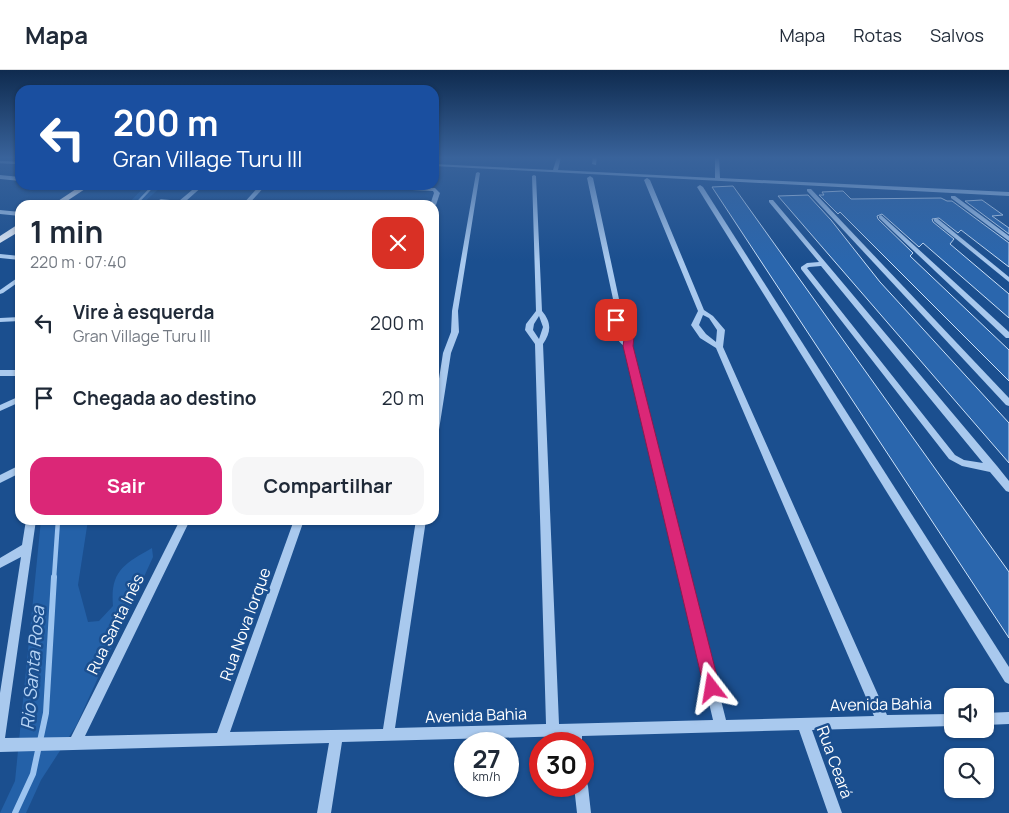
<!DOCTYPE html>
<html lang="pt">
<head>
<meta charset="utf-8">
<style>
  body { margin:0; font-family:Manrope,sans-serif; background:#f6f6f7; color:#1f2937; height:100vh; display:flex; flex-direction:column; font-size:19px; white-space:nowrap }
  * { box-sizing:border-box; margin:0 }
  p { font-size:16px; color:#747a83 }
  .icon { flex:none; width:28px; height:28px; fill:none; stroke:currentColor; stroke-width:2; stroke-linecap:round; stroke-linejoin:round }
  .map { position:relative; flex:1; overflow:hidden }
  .sheet { position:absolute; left:15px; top:130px; width:424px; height:325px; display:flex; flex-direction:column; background:#fff; border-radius:15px; box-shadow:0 1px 4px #0004 }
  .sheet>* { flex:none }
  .guide { position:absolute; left:15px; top:15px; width:424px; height:105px; border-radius:15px; box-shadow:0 1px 4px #0004; background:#1a4fa0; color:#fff; overflow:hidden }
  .tools { position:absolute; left:944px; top:618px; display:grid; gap:10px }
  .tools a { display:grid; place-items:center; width:50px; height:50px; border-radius:10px; background:#fff; box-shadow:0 1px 4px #0004; font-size:25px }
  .speed { position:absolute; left:454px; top:662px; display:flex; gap:10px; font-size:25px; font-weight:700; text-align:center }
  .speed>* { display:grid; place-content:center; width:65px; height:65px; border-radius:50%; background:#fff; box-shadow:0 1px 4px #0004; line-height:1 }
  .speed small { font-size:12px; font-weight:400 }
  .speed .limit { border:8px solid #d22; background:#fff; color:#111 }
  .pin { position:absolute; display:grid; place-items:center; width:42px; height:42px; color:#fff; margin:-21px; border-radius:10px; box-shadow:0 2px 8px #0006 }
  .me { position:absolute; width:55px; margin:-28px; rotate:346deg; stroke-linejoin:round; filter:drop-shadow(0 0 4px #0008) }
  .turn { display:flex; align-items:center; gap:18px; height:105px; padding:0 15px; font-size:22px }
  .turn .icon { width:65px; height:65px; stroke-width:2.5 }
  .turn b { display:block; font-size:35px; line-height:42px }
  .round { display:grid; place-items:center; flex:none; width:52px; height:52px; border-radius:15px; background:#f6f6f7 }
  .summary { display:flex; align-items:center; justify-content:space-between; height:85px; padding:0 15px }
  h1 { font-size:30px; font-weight:700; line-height:38px }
  .action { display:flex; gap:10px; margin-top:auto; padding:10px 15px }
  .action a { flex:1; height:58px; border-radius:15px; background:#db2777; color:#fff; font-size:20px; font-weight:700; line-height:58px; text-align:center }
  .action a+a { background:#f6f6f7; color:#1f2937 }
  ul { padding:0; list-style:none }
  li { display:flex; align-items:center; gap:15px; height:75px; padding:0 15px }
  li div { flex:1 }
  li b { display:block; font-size:19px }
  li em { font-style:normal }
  header { display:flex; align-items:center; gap:30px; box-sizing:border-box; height:70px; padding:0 25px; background:#fff; border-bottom:1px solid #e0e1e3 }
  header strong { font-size:24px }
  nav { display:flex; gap:28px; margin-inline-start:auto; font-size:18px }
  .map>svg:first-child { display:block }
</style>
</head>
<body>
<header>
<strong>Mapa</strong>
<nav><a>Mapa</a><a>Rotas</a><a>Salvos</a></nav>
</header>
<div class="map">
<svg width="1009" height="743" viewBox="0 0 1009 743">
  <rect width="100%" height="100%" fill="#1b4f8f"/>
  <g fill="#2461a8">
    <path d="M146 115H163L141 135H127Z"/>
    <path d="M41 450H88L78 515 88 552 99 551 113 536C110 501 124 494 152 478L153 487 76 656 41 710 26 743H0L15 711Z"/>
  </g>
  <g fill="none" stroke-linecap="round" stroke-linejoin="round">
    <g stroke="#9cc4f0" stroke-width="2.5">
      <path d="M0 92 20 93"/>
      <path d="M135 135 154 115"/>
    </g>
    <path stroke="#9cc4f0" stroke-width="4.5" d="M54 508 58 450"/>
    <path stroke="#9cc4f0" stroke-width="6" d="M15 743 33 704 46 643 54 507"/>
  </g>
  <g fill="#2a66ad" stroke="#cfe3fa">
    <path d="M733 116 1009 502V568L712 117Z"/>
    <path d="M843 121 851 129 941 128 947 131H952L1009 173V197L961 160 958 163 939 148 932 149 933 152 954 169 950 174 1009 224V248L923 173 919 177 882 144 877 146 878 149 913 183 910 186 1009 280V311L840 142 838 144 819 125H824L822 122Z"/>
    <path d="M808 125 831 150 880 212 1009 353V393L778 126Z"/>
    <path d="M982 130 1003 145 992 146 1009 158V164L965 131Z"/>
  </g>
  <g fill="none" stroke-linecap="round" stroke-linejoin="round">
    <g fill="#a9c9ee" fill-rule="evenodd">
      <path d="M557 87H561L558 100 715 108V87H719L720 108 1009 122V126L434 96V94L553 100Z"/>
      <path d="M593 87H597L596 95 592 94Z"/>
      <path d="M478 102 480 103 458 241 459 262 451 283 438 366 434 369V341L443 283 451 262 452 241 476 103Z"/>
      <path d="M0 105 20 107V111L0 109Z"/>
      <path d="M534 105 536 106 542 241C552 253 551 262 543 274L559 654 713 650 625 277C613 267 609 258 616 243L587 108 590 106 593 108 622 243 634 257 632 276 726 650 874 646 716 278 700 268 691 255 698 241 644 110 647 108 650 110 704 240 713 246 725 260 723 277 887 645 952 644V656L812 660 842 743H828L799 660 582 666V676V674H570V666L342 672 331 743H317L329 673 0 682V623L21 487 0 498V488L22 475 26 450H36L5 668 71 667 180 450H190L85 666 217 663 294 450H304L230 662 383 659 416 450H426L395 658 546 654 535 274 525 260 526 254 536 241 532 106ZM703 245 709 248 717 260 716 272 706 264 699 255ZM539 246 543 257 539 269 533 260 534 254ZM620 249 626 257 625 269 620 262Z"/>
      <path d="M198 115H204L186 131 226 133 229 135 162 133 156 135H149L161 129 179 131Z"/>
      <path d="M260 115H266L248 135H242Z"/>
      <path d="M347 115H376L435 118 440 123 436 135 434 136V135H430L434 123 433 121 350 117Z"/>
      <path d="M700 115 703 117 1009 597V614L1005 612 697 117Z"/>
      <path d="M807 119H811L1009 328V336L1006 335 807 121Z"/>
      <path d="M951 126H955L1009 166V171L951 128Z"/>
      <path d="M769 130H773L997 396 1009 411V422L1006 421 990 402 962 396 949 389 801 199V197L807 193 819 192 769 132ZM821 196 983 393 964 390 955 385 807 198 809 197Z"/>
      <path d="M0 140 20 142V146L0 144Z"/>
      <path d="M881 145 1009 262V268H1006L879 148V146Z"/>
      <path d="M934 149H938L1009 207V212L934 151Z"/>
      <path d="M0 184 20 186V190L0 188Z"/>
      <path d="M20 206V211L3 223 0 224V220Z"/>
      <path d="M20 247V251L0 252V248Z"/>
      <rect x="0" y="300" width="20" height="6"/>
      <path d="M20 326V332L0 341V335Z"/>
      <path d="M20 395V403L0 413V405Z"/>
      <path d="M1009 642V654L985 655V643Z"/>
      <path d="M582 710 586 711 588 716 591 743H577L574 716H582Z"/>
    </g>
    <g fill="#f0f6ff" fill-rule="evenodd">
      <path d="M82 115H91L61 135H52Z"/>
      <path d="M17 155H20V161L0 173V166Z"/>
    </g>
  </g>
  <linearGradient id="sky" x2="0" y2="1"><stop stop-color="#0f2b4f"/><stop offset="0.46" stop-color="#39639b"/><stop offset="1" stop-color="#39639b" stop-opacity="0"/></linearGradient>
  <rect width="1009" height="191" fill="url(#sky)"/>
  <path fill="#db2777" stroke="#8e194d" d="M620 240 623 241 635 257 633 276 720 618 717 623 712 626 706 623 704 618 623 276 626 257 620 250 616 253 611 250 616 241Z"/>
  <g text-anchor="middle" stroke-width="5" stroke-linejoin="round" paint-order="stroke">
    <g font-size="16" fill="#fff" stroke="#1b4f8f">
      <text transform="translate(115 554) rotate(-64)" y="6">Rua Santa Inês</text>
      <text transform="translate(245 554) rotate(-70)" y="6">Rua Nova Iorque</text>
      <text transform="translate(881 634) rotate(-1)" y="6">Avenida Bahia</text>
      <text transform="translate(476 645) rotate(-2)" y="6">Avenida Bahia</text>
      <text transform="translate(835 692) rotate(70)" y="6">Rua Ceará</text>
    </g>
    <g font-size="18" font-style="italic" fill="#b5d3f5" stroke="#1b4f8f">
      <text transform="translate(33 598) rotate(-85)" y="6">Rio Santa Rosa</text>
    </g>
  </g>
</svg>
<div class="tools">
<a><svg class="icon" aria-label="sound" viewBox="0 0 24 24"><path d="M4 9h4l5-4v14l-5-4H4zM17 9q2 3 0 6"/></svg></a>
<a><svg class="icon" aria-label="search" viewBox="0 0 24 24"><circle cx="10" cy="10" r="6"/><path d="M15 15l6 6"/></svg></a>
</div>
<div class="speed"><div>27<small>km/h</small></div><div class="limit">30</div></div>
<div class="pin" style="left:616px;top:250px;background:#d93025"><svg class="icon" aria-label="arrive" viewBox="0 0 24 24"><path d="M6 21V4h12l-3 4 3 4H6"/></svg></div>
<svg class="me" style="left:712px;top:618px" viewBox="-20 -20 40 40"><path d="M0-17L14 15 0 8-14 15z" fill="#db2777" stroke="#fff" stroke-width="4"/></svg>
<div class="guide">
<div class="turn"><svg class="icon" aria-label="left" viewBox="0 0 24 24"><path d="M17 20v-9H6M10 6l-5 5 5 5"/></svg><div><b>200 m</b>Gran Village Turu III</div></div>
</div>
<section class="sheet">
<div class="summary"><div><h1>1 min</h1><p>220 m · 07:40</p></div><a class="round" style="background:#d93025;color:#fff"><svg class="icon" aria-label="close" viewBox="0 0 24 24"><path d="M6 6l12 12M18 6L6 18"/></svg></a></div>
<ul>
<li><svg class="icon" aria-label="left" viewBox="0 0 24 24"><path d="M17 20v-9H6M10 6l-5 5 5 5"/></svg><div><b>Vire à esquerda</b><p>Gran Village Turu III</p></div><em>200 m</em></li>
<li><svg class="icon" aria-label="arrive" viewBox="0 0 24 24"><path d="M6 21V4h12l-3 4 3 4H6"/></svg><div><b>Chegada ao destino</b></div><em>20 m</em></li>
</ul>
<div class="action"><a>Sair</a><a>Compartilhar</a></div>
</section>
</div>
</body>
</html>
